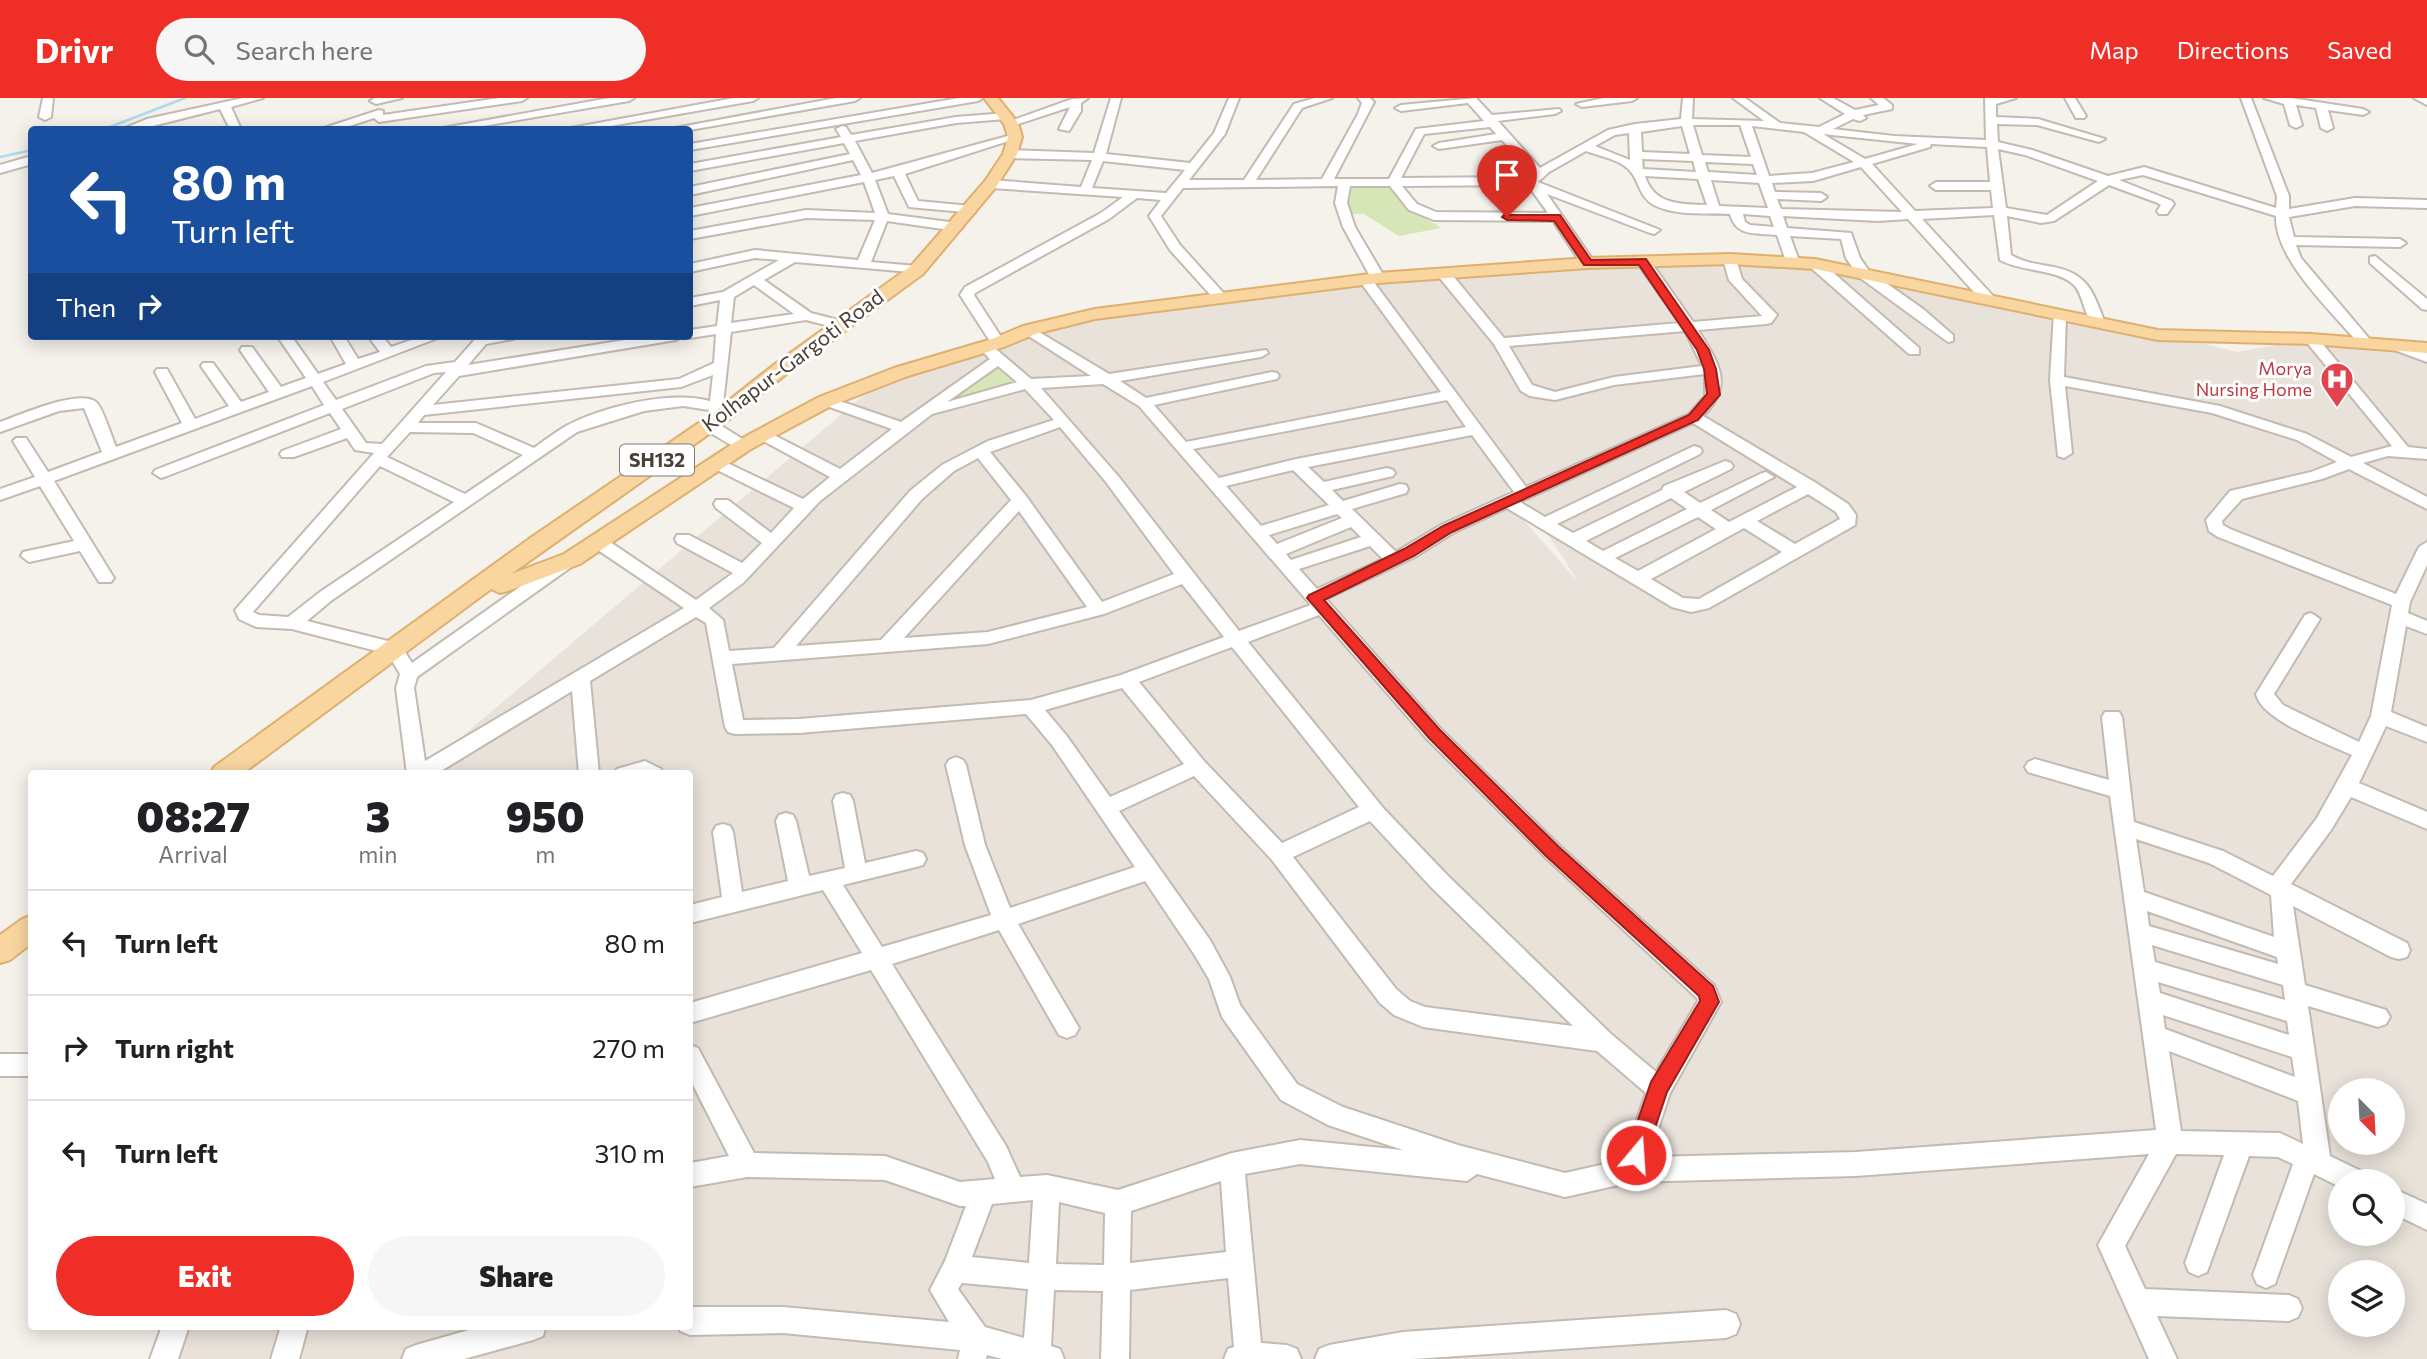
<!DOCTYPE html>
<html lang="en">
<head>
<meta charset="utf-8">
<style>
  body { margin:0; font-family:Commissioner,sans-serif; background:#f6f6f6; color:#202124; height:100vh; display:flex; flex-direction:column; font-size:26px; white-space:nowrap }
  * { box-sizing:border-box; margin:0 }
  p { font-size:23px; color:#757577 }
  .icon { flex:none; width:38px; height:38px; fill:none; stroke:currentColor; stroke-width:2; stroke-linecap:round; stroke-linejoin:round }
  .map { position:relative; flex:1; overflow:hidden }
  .panel { position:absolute; left:28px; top:672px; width:665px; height:560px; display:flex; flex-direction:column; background:#fff; border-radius:7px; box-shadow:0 4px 18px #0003 }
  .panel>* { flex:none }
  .banner { position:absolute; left:28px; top:28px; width:665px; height:214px; border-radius:7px; box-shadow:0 4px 18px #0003; background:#1a4fa0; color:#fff; overflow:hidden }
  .needle { width:46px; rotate:156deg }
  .buttons { position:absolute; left:2328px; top:980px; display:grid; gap:14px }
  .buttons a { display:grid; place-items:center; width:77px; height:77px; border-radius:50%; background:#fff; box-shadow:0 4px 18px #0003; font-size:35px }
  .pin { position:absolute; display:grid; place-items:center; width:60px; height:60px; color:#fff; margin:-72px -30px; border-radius:50% 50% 50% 0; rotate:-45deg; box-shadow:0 0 7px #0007 }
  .pin .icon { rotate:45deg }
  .me { position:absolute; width:77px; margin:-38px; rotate:18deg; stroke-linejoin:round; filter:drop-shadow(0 0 5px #0008) }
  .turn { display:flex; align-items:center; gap:24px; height:147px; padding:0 28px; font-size:32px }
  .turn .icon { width:91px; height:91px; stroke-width:2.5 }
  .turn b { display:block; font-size:49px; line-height:60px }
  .then { display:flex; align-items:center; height:66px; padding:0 28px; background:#0003; gap:14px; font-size:26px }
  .eta { display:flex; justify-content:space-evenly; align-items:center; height:119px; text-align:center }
  .eta b { font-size:42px; font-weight:800; line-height:49px }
  .button { display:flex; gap:14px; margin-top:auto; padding:14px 28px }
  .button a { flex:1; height:80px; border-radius:42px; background:#ef2e28; color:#fff; font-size:28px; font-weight:800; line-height:80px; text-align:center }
  .button a+a { background:#f6f6f6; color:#202124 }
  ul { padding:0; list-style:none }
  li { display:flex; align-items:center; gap:21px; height:105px; padding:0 28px; border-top:2px solid #e0e0e0 }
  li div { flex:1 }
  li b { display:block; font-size:26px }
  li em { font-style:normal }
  header { display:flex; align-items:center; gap:42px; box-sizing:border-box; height:98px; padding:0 35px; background:#ef2e28; color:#fff }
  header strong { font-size:33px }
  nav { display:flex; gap:38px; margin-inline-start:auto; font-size:24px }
  .search { width:490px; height:63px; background:#f6f6f6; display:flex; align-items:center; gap:18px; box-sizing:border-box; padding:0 24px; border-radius:38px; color:#757577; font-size:26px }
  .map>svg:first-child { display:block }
</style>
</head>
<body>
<header>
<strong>Drivr</strong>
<div class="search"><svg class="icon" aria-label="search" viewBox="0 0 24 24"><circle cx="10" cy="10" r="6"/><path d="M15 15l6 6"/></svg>Search here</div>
<nav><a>Map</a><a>Directions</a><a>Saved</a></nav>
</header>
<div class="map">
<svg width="2427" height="1261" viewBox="0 0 2427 1261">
  <rect width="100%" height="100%" fill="#f5f1eb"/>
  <path fill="#e8e2da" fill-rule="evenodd" d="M1730 161 1864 176 2173 238 2237 254 2311 241 2427 250V1261H165L179 1229 690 1228V676L419 675 884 280 1066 225 1366 182ZM1508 376H1509L1579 485 1508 404ZM2340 992H2392V1045H2340ZM2340 1083H2392V1136H2340ZM2340 1174H2392V1227H2340Z"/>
  <g fill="#d7e6b7">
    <path d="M1350 86 1392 87 1404 106 1441 130 1399 138 1364 116H1349L1345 105Z"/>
    <path d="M999 261 1018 288 943 309Z"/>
  </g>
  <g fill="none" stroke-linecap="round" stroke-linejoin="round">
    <g stroke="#acdbed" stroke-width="2.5">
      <path d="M102 32 185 0"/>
      <path d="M0 59 32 52"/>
    </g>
    <defs>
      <g id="minor">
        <path d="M43 0H53L51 19 45 22 39 19Z"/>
        <path d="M243 0H263L231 9 240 29 238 31H230L220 11 137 32H120L147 21Z"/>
        <path d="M375 0H402L376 6 370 3Z"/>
        <path d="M499 0H527L522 3 379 24 374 20 337 32H318L379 12 383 13V17Z"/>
        <path d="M609 0H634L629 3 460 32H432Z"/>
        <path d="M734 0H758L753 3 588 32H560Z"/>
        <path d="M836 0H860L855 3 690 32H664Z"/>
        <path d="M959 0H983L978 3 690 52V46Z"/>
        <path d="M1088 0 1081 5V13L1069 33 1059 31 1070 9 1015 27 1005 25 1072 1Z"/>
        <path d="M1111 0H1121L1106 56 1190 65 1214 35 1229 0H1239L1225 36 1189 82H1244L1294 6 1315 0H1332L1302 10 1256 82 1322 81 1358 16 1362 5 1358 0H1370L1374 4 1334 81H1389L1416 31 1484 23 1468 5 1401 13 1395 10 1401 7 1476 0 1492 17 1559 11 1561 13 1555 16 1498 23 1540 70 1608 32 1635 26 1681 21 1683 0H1693L1692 21 1764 23 1733 0H1745L1780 25 1819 29 1845 16 1820 0H1833L1855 12 1879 7 1871 0H1883L1892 7V11L1863 17 1866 20 1860 23 1853 21 1833 31 1894 38 1986 42 1985 0H2016L1996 6V19L2038 21 2105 41 2099 44 2037 27 1997 26 1998 44 2032 52 2108 78 2144 69 2276 110 2277 98 2241 0H2251L2289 98V111L2355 100 2427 102V110L2355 108 2289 119 2294 139 2400 141 2406 145 2400 149 2296 147 2301 160 2372 244 2365 248 2360 247C2334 216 2274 161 2276 118L2143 77 2119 82 2172 103 2174 106 2167 116H2159L2157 113 2161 107 2158 105 2109 87 2054 123 2041 125 2007 118 2011 157C2023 164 2035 166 2048 168 2087 174 2092 191 2105 225L2098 229C2084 225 2085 198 2074 187 2058 171 2022 174 2000 162L1994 117 1922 121 1993 198 1995 201 1988 205 1983 204 1908 121 1878 123 1783 118 1787 130 1851 135 1860 160 1869 173 1923 211 1953 237V243L1948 244 1859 179 1846 160 1841 141 1790 138 1799 163 1792 167 1787 166 1777 137C1756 135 1736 139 1730 116 1707 115 1675 118 1654 107 1639 99 1640 84 1630 73 1622 62 1599 58 1586 53L1549 74 1538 84 1660 132 1654 136 1650 135 1547 96 1595 165 1588 169 1583 168 1553 123 1434 122 1409 112 1390 88H1350L1347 105 1355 129 1385 180 1383 183H1373L1526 389 1689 316 1705 298V276L1614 287 1555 302 1530 298 1521 293 1494 246 1439 179V173H1449L1504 240 1680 225 1636 163 1643 159 1648 160 1693 224 1762 218 1729 182 1723 161 1725 158H1735L1742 181 1777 217 1771 225 1766 226 1698 232C1718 264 1735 287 1703 318L1816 385 1848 406 1856 417 1855 427 1709 510 1691 514 1672 509 1507 410 1453 435 1415 459 1326 501 1441 631 1560 748 1714 887 1721 904 1670 995 1649 1059 1856 1054 2156 1032 2110 698 2028 674 2025 669 2028 664 2035 661 2109 682 2102 619 2105 614H2119L2122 619 2134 724 2223 753 2273 778 2317 720 2352 657C2327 645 2262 623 2256 596L2305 517 2311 515 2320 521 2274 596 2283 607 2359 644 2371 618 2392 507 2218 439 2209 433 2206 422 2230 393 2311 374 2337 364 2297 342 2212 315 2065 288 2072 355 2064 360 2058 358 2050 282 2054 214 2059 213 2066 217 2064 279 2220 308 2307 336 2351 359 2392 348 2304 241 2306 238H2316L2408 349 2427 351V361L2388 358 2363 365 2427 399V411L2349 371 2322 381 2242 401 2222 423 2223 427 2230 431 2396 496 2419 449 2427 444V467L2410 504 2408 515 2427 523V536L2406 528 2391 614 2427 629V644L2386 628 2359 685 2427 714V731L2351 699 2331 732 2291 786 2407 845 2410 852 2407 859 2399 861 2391 859 2293 808 2305 887 2386 912 2390 919 2386 926 2378 929 2308 908 2330 1058 2363 1074 2366 1083H2340V1089L2314 1076 2275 1186 2266 1190 2257 1186 2253 1177 2293 1066 2278 1059 2249 1058 2207 1174 2198 1178 2189 1174 2185 1165 2224 1057 2176 1056 2125 1148 2145 1191 2289 1197 2298 1201 2302 1210 2298 1219 2289 1223 2157 1218 2177 1261H2149L2098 1147 2149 1056 1856 1078 1632 1084 1565 1099 1477 1076 1467 1083 1300 1066 1245 1076 1261 1245 1287 1247 1297 1251 1301 1261H1224L1228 1251 1234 1249 1228 1180 1130 1192 1129 1261H1101L1103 1193 1054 1192 1051 1248 1060 1251 1064 1261H1002L987 1257 986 1261H958L960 1252 783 1235 690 1237 680 1233 679 1228H690V1209H783L949 1224 930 1192 945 1163 966 1108H960L885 1082 747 1079 690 1089V1065L729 1058 690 981V947L698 950 754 1055 885 1058 960 1084 995 1081 988 1064 871 872 690 925V905L862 855 823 792 690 825V807L722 799 713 734 716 728 723 726 730 728 733 734 742 794 788 783 776 723 779 717 786 715 793 717 796 723 809 778 845 770 833 703 836 697 843 695 850 697 853 703 865 765 916 753 923 755 926 761 923 767 916 769 843 787 882 849 991 817 965 747 946 667 949 662 956 659 963 662 966 667 985 747 1010 810 1135 769 1052 647 1026 616 799 635 735 636 728 634 725 629 706 525 696 519 590 583 599 676H579L572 593 436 676H407L396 590 400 576 388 556 292 531 256 529 239 521 235 512 374 355 355 352 347 340 294 359H282L280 356 282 353 341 331 330 315 167 378 161 380 153 375 155 372 324 307 312 288 54 383 114 480 111 484H99L80 453 29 464 21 458 23 454 74 443 40 388 0 402V391L35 379 13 343 16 340H26L48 374 102 354 84 310 59 313 0 334V324C17 318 80 290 96 304 103 310 112 340 116 349L182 325 155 274 157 271H167L195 321 229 308 201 268 203 265H213L241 304 269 294 240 252 242 249H252L281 289 306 280 280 242 286 238 292 239 318 276 346 266 330 238H344L358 261 380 254 368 238H382L391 249 423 238H443L323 284 336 302 426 268 455 264 478 238H515L513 241 486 246 468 267 650 238H683L676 242 459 278 433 307 679 281 714 265 716 236 690 240 684 238H690V232L717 228 720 202 690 208V200L723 194 779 162 755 160 690 174V166L755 152 858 162 875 122 806 120 690 141V133L806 112 875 115 864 84 690 118V110L861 77 853 62 690 97V89L850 56 844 45 690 73V66L841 39 836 31 842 28 846 29 851 37 956 19 1006 15 1012 18 1006 21 956 25 855 43 872 75 1015 36 1021 39 905 76 918 103 971 108 975 109V115L909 109 894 78 875 82 888 116 957 125 963 129 957 133 887 123 871 164 917 168 924 172 922 175 795 164 764 182 811 215 846 224 848 227 841 231 806 222 731 234 721 324H711L709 312 683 308 644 313 577 334 332 502 307 523 400 546 412 565 562 459H574L577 463 574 467 417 579 414 590 425 663 684 510 592 448 590 444 592 440H604L696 502 733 475 677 445 675 441 677 437H689L742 465 762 445 716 410 714 406 716 402H728L771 435 794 410 709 368 707 365 709 362H721L803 401 830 379 758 340 755 337 758 334H768L840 371 892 331 821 306 819 303 821 300H831L901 324 990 261 978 249 985 245 990 246 1031 281 1091 278 1024 235V229L1029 228 1109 276 1266 252 1268 255 1261 259 1120 283 1146 300 1272 274 1277 275 1279 278 1277 281 1154 307 1186 344 1441 294 1359 182 1366 178 1371 180 1343 129 1335 105 1338 88 1183 90 1161 118 1180 147 1228 200 1221 204 1216 203 1170 152 1149 118 1161 102 1137 100 1109 121 975 195 974 197 1005 245 998 249 993 248 960 197 965 189 1101 115 1123 99 991 90 985 86 991 82 1081 89 1092 62 1010 60 1004 56 1010 52 1094 55ZM1693 27H1740L1751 59 1702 57ZM1682 28 1690 56 1642 54 1641 34ZM1752 28 1804 34 1854 64 1812 75 1769 78ZM1490 29 1496 36 1439 45 1433 48 1439 51 1502 42 1520 62 1488 66V72L1525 68 1533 76 1529 79 1401 80 1424 36ZM1629 35 1630 62 1595 48 1615 37ZM1823 36 1918 46 1865 61ZM1931 46 1987 49 1990 84H1936L1930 88 1936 92H1991L1993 110 1915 113 1872 66 1930 49ZM1998 51 2025 57 2098 83 2047 117 2006 110ZM1642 61 1693 63 1696 74 1643 71ZM1103 63 1185 72 1166 95 1092 90ZM1705 64 1753 66 1757 77 1708 74ZM1861 69 1902 114 1781 111 1777 101 1821 103 1827 99 1821 95 1775 94 1772 85 1813 83ZM1645 78 1698 81 1707 107C1680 106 1654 107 1645 78ZM1711 82 1759 85 1768 110 1719 108ZM1528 87 1548 115 1436 114 1417 106 1402 88ZM1743 116 1770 118 1774 129 1750 127 1745 124ZM754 187 794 216 731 225 734 199ZM1685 233 1702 268 1614 279 1555 294 1532 287 1509 248ZM998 268 1017 284 947 304ZM446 274 382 346 366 345 342 311 434 275ZM713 277 710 303C670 292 602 309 566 328 554 335 544 343 534 350L476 325H418L424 317 681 289ZM1103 286 1139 308 1311 507 1239 533 1118 378 1041 290ZM1025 291 1054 322 988 343 942 367 910 393 774 550 729 553 723 522 709 510 743 485 820 403 932 316ZM1447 302 1466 329 1296 361 1219 380 1193 351ZM1693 325 1797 389 1729 424 1711 412 1774 379 1766 374 1760 376 1700 405 1684 394 1731 371 1733 368 1731 365 1725 363 1664 388 1662 392 1573 435 1557 426 1700 356 1702 353 1700 350 1694 348 1545 419 1520 404ZM1060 329 1106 384 1174 476 1102 504 1026 398 990 354ZM410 334 473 335 523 357 465 396 387 359ZM1472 337 1514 394 1441 427 1396 454 1352 411 1406 395 1408 391 1406 387 1400 386 1343 403 1332 392 1393 378 1395 375 1393 372 1387 370 1324 384 1308 369ZM978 360 1011 402 881 542 796 548 922 401 954 373ZM380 368 454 404 320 494 288 519 259 517 253 514ZM1293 372 1329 407 1261 428 1226 388ZM1808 396 1836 414 1840 421 1795 446 1757 423ZM1671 400 1687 411 1603 453 1586 443ZM1019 413 1087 509 988 534 904 540ZM1337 416 1342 420 1277 446 1269 437ZM1698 419 1716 431 1638 473 1615 460ZM1351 429 1361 439 1291 462 1286 456ZM1744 430 1782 454 1699 501 1683 500 1651 481ZM1370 448 1383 461 1317 491 1299 471ZM1182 486 1224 539 1121 577 1031 602 799 621 743 622 732 566 988 546 1104 516ZM1319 517 1427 641 1546 760 1697 900 1698 903 1656 974 1611 936 1447 777 1384 711 1248 544ZM1232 549 1359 709 1282 745 1204 663 1139 584ZM1122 590 1184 666 1110 699 1066 637 1045 612ZM1194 678 1272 762 1380 905 1394 917 1423 929 1597 953 1646 995 1623 1062 1565 1075 1458 1047 1343 1009 1297 986 1240 907 1230 879 1210 842 1119 713ZM1370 723 1431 789 1573 928 1425 909 1410 903 1396 891 1293 759ZM2136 741 2209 765 2271 797 2274 839 2144 794ZM1145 783 1194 856 1209 881 1222 919 1281 1002 1328 1027 1403 1052 1300 1042 1232 1055 1118 1092 1047 1077 1020 1079 1006 1048 892 866 999 832 1059 937 1067 940 1075 937 1079 930 1018 826ZM2147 813 2277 859 2278 866 2149 828ZM2152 847 2283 887 2285 902 2155 864ZM2158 884 2287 923 2289 937 2160 895ZM2163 917 2292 959 2295 979 2165 931ZM2169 953 2298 1003 2303 1046 2280 1035 2181 1033ZM1221 1083 1226 1154 1130 1165 1131 1113ZM1033 1102 1029 1165 972 1159 992 1106ZM1059 1104 1105 1115 1104 1167 1056 1166ZM962 1185 1028 1191 1024 1240 985 1229 958 1191Z"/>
        <path d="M1604 0H1637L1632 3 1582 9 1576 6Z"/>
        <path d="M2065 0H2075L2086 18 2084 20H2076Z"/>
        <path d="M2264 0H2291L2363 11 2369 14 2363 17 2328 12 2333 30 2327 33 2321 30 2316 10 2296 7 2302 27 2296 30 2290 27 2284 6Z"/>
        <path d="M2414 0H2427V7Z"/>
        <path d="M28 59H32V66L0 75V67Z"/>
        <path d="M2375 158 2427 201V212L2422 211 2370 165V159Z"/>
        <path d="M1815 162 1820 163 1919 250V256H1909L1810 169 1808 166Z"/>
        <path d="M2394 243 2427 255V264L2389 250 2387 247Z"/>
        <path d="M706 323 720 327 752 347 749 350C733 354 717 335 701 331L698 328Z"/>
        <path d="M645 663 661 671 664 676H614L617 671Z"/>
        <rect x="0" y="956" width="32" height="22"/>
        <path d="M2392 1090 2427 1106V1132L2392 1115Z"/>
        <path d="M1726 1212 1736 1216 1740 1226 1736 1236 1726 1240 1413 1261H1315L1319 1251 1329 1247 1403 1234Z"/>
        <path d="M162 1228H189L178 1261H150Z"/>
        <path d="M281 1228H308L299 1261H271Z"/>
        <path d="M483 1228H546L543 1238 533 1242 464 1261H402L406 1251 416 1247Z"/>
      </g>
      <g id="major">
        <path d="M984 0H998L1018 25 1022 39 1017 56 996 89 923 176 789 274 723 326 511 476 564 456 737 343 819 299 894 270 992 241 1023 228 1095 211 1378 175 1588 160 1730 156 1815 161 2158 232 2311 236 2427 245V255L2311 246 2158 242 1815 171 1730 166 1588 170 1378 185 1095 221 1035 236 1004 249 908 278 833 307 751 351 580 466 508 493 500 495 491 491 242 676H211L214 669 529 441 709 318 775 266 911 168 985 83 1003 56 1008 39 1004 26Z"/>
        <path d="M32 817V845L10 862 0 865V837L22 821Z"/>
      </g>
    </defs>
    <use href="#minor" stroke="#c3bab1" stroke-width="4"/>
    <use href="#major" stroke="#deb070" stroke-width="4"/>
    <use href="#minor" fill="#fff" fill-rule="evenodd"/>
    <use href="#major" fill="#f9d5a0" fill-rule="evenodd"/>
  </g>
  <path fill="#ef2e28" stroke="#9b1e1a" stroke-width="2" d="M1504 117H1560L1591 162 1646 161 1709 252 1716 271 1720 297 1698 322 1452 434 1414 458 1324 502 1440 632 1559 749 1713 888 1719 904 1667 994 1646 1057 1643 1064 1636 1066 1629 1064 1626 1057 1651 984 1700 903 1699 898 1546 758 1429 640 1307 500 1309 497 1404 451 1443 428 1689 317 1707 296 1704 271 1697 252 1639 167H1584L1554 123 1507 122 1502 119Z"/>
  <defs>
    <symbol id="hospital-pin" viewBox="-11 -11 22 30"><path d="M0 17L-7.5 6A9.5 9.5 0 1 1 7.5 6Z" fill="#e0444e" stroke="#fff"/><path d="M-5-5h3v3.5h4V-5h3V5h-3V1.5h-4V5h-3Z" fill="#fff"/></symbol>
  </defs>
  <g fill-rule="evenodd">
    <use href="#hospital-pin" x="2318" y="262" width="38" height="52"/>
  </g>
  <g text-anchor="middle" stroke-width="6" stroke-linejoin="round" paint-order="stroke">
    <g font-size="18" fill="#be3a42" stroke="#fff" text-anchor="end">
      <text x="2312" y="277">Morya<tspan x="2312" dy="21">Nursing Home</tspan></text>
    </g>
    <rect fill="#fff" stroke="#807a74" stroke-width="2" x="620" y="346.5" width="74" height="31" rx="5"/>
    <g font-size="19" font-weight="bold" fill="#494139">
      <text x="657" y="369">SH132</text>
    </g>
    <g font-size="21" fill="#494139" stroke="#fff">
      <text transform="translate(793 263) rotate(-37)" y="7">Kolhapur-Gargoti Road</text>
    </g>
  </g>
</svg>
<div class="buttons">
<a><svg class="needle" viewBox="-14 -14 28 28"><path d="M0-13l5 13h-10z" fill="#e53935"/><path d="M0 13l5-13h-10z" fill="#757577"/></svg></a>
<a><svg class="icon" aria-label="search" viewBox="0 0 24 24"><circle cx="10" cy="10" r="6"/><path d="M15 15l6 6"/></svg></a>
<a><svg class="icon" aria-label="layers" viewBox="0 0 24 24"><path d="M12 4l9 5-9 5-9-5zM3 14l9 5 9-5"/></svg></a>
</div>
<div class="pin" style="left:1507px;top:119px;background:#d93025"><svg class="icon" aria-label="arrive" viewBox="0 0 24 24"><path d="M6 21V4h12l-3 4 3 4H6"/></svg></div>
<svg class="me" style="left:1636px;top:1057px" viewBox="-20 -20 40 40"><circle r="17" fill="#ef2e28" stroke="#fff" stroke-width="3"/><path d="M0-11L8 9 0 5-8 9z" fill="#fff"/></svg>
<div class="banner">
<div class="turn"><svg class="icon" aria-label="left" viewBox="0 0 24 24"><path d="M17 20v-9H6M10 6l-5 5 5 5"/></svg><div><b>80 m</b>Turn left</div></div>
<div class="then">Then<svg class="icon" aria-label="right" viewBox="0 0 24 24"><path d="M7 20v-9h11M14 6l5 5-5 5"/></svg></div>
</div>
<section class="panel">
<div class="eta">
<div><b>08:27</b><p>Arrival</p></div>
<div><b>3</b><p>min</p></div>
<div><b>950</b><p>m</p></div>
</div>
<ul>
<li><svg class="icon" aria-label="left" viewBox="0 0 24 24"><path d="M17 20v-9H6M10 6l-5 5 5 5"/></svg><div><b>Turn left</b></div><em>80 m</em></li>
<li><svg class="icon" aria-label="right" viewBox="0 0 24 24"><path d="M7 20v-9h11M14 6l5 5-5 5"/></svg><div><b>Turn right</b></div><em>270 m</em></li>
<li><svg class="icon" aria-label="left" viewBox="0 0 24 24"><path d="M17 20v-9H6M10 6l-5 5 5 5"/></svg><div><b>Turn left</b></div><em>310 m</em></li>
</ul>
<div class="button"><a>Exit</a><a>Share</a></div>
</section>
</div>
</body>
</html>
